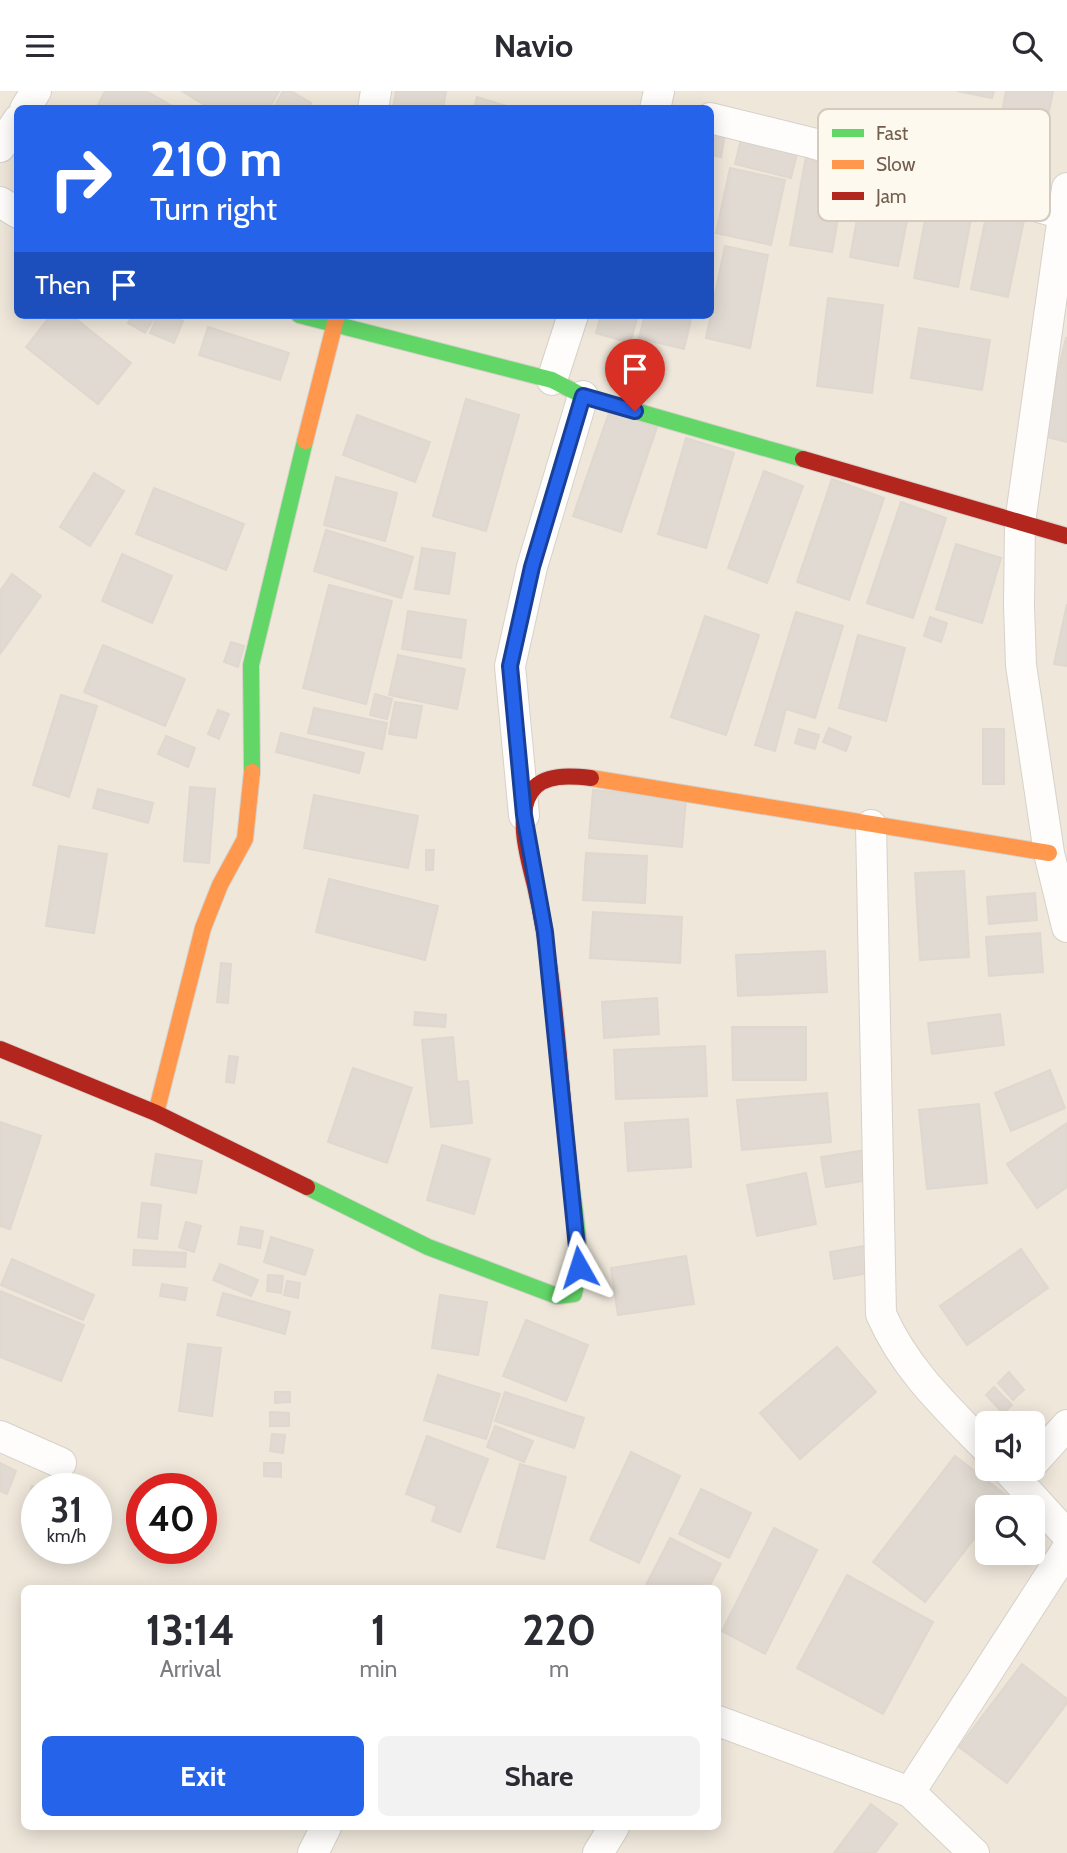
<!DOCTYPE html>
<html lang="en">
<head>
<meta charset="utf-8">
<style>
  body { margin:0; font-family:Cabin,sans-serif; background:#f2f2f3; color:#2b2b33; height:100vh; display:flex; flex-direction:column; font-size:26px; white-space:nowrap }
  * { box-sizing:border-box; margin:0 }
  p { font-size:23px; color:#7c7c81 }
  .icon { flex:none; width:38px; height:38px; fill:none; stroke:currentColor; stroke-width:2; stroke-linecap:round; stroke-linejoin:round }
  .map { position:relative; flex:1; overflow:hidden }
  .panel { position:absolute; left:21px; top:1494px; width:700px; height:245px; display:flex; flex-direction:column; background:#fff; border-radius:10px; box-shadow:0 4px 18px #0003 }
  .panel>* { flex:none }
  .top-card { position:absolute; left:14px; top:14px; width:700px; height:214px; border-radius:10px; box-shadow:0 4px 18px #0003; background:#2563eb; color:#fff; overflow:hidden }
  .buttons { position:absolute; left:975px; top:1320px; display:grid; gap:14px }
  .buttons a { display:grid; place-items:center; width:70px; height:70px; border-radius:10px; background:#fff; box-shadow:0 4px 18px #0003; font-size:35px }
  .speed { position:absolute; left:21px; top:1382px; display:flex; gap:14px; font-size:35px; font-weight:700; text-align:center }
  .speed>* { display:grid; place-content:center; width:91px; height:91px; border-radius:50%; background:#fff; box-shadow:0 4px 18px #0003; line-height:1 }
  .speed small { font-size:18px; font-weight:400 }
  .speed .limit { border:10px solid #d22; background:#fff; color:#111 }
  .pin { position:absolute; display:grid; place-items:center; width:60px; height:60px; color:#fff; margin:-72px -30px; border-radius:50% 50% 50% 0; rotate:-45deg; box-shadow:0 0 7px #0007 }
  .pin .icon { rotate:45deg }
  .me { position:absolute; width:77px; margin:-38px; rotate:354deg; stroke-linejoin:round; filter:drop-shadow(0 0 5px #0008) }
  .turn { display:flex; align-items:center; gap:24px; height:147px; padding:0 21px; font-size:32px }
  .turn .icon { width:91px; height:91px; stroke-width:2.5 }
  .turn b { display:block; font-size:49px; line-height:60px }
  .then { display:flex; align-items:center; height:66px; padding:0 21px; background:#0003; gap:14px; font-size:26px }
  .eta { display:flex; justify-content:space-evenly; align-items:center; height:119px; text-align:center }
  .eta b { font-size:42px; font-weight:800; line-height:49px }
  .cta { display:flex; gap:14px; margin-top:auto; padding:14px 21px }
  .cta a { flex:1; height:80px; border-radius:10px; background:#2563eb; color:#fff; font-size:28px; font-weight:800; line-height:80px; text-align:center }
  .cta a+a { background:#f2f2f3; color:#2b2b33 }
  header { display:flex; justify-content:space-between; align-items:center; height:91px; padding:0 21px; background:#fff; font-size:32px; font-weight:800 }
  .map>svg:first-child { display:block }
</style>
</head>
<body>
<header><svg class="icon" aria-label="menu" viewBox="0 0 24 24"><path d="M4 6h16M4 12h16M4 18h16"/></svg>Navio<svg class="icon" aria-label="search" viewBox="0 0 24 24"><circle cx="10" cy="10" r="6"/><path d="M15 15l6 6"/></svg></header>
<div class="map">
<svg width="1067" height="1762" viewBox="0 0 1067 1762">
  <rect width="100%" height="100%" fill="#f7f4ec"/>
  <path fill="#efe7da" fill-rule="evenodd" d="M0 0H1067V1762H0ZM18 18H710V224H18ZM987 1332H1032V1377H987ZM37 1398H96V1458H37ZM142 1398H201V1458H142ZM987 1416H1032V1461H987ZM24 1498H718V1736H24Z"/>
  <g fill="#e0dad2" stroke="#dfd8cf" stroke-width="2">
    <path d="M105 0H146L177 18H96Z"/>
    <path d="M182 0H279L269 18H211Z"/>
    <path d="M283 0H291L311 12 308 18H273Z"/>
    <path d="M396 0H446L443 18H393Z"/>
    <path d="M957 0H994L992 7Z"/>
    <path d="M1006 0H1053L1045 41 1000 32Z"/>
    <path d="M477 6 516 18H474Z"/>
    <path d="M710 34 726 37 721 66 710 64Z"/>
    <path d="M743 40 799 55 791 87 735 73Z"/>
    <path d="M807 60 849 67 832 161 790 154Z"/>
    <path d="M730 77 785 89 771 154 716 142Z"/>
    <path d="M866 81 915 90 898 175 850 166Z"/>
    <path d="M931 98 975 107 958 196 914 187Z"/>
    <path d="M987 121 1024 129 1008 206 971 198Z"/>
    <path d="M725 155 768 164 750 257 706 247Z"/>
    <path d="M828 207 883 214 872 302 817 295Z"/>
    <path d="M51 224H71L131 272 98 313 26 256Z"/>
    <path d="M133 224H156L145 242 128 232Z"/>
    <path d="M158 224H168L183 230 174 252 150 242Z"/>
    <path d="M601 224H638L630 252 596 242Z"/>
    <path d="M645 224H692L684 258 639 247Z"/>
    <path d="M208 236 289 262 280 289 199 264Z"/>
    <path d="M919 237 990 249 982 299 911 287Z"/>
    <path d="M1066 247H1067V351L1043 345Z"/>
    <path d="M466 308 519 324 486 440 433 425Z"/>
    <path d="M610 319 657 336 621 441 573 425Z"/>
    <path d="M357 324 430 351 415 391 343 364Z"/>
    <path d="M686 347 734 362 706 457 658 443Z"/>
    <path d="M764 380 803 395 767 492 728 477Z"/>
    <path d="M94 382 124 400 90 455 60 436Z"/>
    <path d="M336 386 397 402 385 450 324 434Z"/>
    <path d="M832 388 884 407 849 509 797 491Z"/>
    <path d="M154 397 244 433 226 479 136 443Z"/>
    <path d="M901 411 946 427 913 527 867 512Z"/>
    <path d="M326 439 413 466 401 507 314 480Z"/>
    <path d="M956 453 1001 467 982 532 936 518Z"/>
    <path d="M422 457 455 462 449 503 415 498Z"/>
    <path d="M122 463 172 485 152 532 102 510Z"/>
    <path d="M12 483 41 505 0 563V500Z"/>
    <path d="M329 494 392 510 366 613 303 597Z"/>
    <path d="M1067 513V575L1054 573Z"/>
    <path d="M408 520 466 529 461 567 402 558Z"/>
    <path d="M796 521 843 535 815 627 786 618 775 660 755 654Z"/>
    <path d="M705 525 759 544 726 644 671 626Z"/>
    <path d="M930 526 947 532 941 551 924 545Z"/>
    <path d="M858 544 905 557 886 630 839 617Z"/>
    <path d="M231 551 244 555 238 576 224 571Z"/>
    <path d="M103 554 185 588 165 635 84 601Z"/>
    <path d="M398 564 465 578 457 618 389 604Z"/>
    <path d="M375 603 392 608 387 628 370 624Z"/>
    <path d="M61 604 97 615 69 706 33 694Z"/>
    <path d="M395 611 422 615 416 647 389 643Z"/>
    <path d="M314 617 387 632 382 658 308 642Z"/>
    <path d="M218 619 229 623 219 648 208 643Z"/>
    <path d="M829 637 851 646 846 660 823 651Z"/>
    <path d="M799 638 819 644 815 658 795 652Z"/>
    <rect x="983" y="638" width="21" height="55"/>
    <path d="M281 642 364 662 359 682 276 661Z"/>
    <path d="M166 645 195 657 188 676 158 663Z"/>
    <path d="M190 696 215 698 209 772 184 770Z"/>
    <path d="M98 698 153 712 148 732 93 717Z"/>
    <path d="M593 699 686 708 682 756 589 747Z"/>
    <path d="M314 704 418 725 408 777 304 757Z"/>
    <path d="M59 755 107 763 94 842 46 835Z"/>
    <path d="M426 759H434L433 779H426Z"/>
    <path d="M586 762 647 765 645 812 583 809Z"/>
    <path d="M964 780 969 866 920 869 915 782Z"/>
    <path d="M329 788 438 815 425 869 316 841Z"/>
    <path d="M1035 802 1037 829 989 833 987 806Z"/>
    <path d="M593 821 682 826 680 872 590 867Z"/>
    <path d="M1040 842 1043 881 989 885 986 846Z"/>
    <path d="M825 860 827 901 738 905 736 864Z"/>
    <path d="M221 872 231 873 228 912 217 911Z"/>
    <path d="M657 907 659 943 604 947 602 911Z"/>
    <path d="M415 921 446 924 445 936 414 934Z"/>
    <path d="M1000 923 1004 954 932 963 928 932Z"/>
    <path d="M732 936H806V989H733Z"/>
    <path d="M453 946 457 991 468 990 472 1032 431 1036 422 949Z"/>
    <path d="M705 955 707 1005 616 1008 614 959Z"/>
    <path d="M229 965 238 966 234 992 226 991Z"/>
    <path d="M353 977 412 997 387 1072 328 1051Z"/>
    <path d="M1050 979 1065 1017 1011 1040 995 1002Z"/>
    <path d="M827 1002 831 1051 742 1059 737 1009Z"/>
    <path d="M979 1013 987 1092 927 1098 919 1019Z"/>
    <path d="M688 1028 691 1076 628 1080 625 1032Z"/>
    <path d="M0 1031 41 1045 10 1138 0 1135Z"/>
    <path d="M1067 1032V1096L1037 1117 1007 1073Z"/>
    <path d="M442 1054 490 1068 474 1123 427 1109Z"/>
    <path d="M866 1059 870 1089 826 1096 821 1066Z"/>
    <path d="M156 1063 202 1070 196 1102 151 1094Z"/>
    <path d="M806 1082 816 1133 757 1145 747 1094Z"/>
    <path d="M142 1112 161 1114 157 1148 138 1146Z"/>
    <path d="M186 1131 201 1135 194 1161 179 1156Z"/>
    <path d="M241 1136 263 1140 260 1157 238 1153Z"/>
    <path d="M271 1146 313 1159 305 1184 264 1171Z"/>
    <path d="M864 1155 869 1182 834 1188 830 1161Z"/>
    <path d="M1021 1158 1048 1197 967 1254 940 1215Z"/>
    <path d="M134 1159 186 1162 185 1176 133 1174Z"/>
    <path d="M686 1165 694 1213 618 1224 611 1177Z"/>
    <path d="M12 1168 94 1204 83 1229 1 1194Z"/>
    <path d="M220 1173 258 1189 251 1205 213 1189Z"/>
    <path d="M268 1184 283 1185 281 1202 267 1200Z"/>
    <path d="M287 1190 300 1192 298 1207 284 1204Z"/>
    <path d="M162 1193 187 1197 185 1209 160 1205Z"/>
    <path d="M0 1200 84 1234 61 1290 0 1266Z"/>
    <path d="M223 1202 290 1221 285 1243 217 1224Z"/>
    <path d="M440 1204 487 1211 478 1264 432 1257Z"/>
    <path d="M526 1229 588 1254 566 1310 503 1285Z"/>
    <path d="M188 1253 221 1257 212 1325 179 1320Z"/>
    <path d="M837 1256 876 1301 800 1368 760 1322Z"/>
    <path d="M1009 1281 1024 1299 1013 1309 998 1292Z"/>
    <path d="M438 1284 500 1303 486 1348 424 1329Z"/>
    <path d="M994 1296 1012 1314 1003 1322 986 1304Z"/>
    <path d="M275 1301H290V1311L275 1312Z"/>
    <path d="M505 1301 584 1327 574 1357 495 1330Z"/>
    <path d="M270 1321 289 1322V1335H270Z"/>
    <path d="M1015 1321 1026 1332H1003Z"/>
    <path d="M495 1335 533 1350 524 1371 487 1356Z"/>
    <path d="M272 1343 285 1344 283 1362 270 1360Z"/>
    <path d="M427 1345 488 1368 460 1441 432 1430 437 1415 406 1403Z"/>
    <path d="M631 1361 680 1385 639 1472 590 1449Z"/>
    <path d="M955 1365 1007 1405 999 1416H987V1431L925 1511 873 1471Z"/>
    <path d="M0 1372 16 1380 7 1403 0 1400Z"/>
    <path d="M264 1372H281V1386L264 1385Z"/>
    <path d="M520 1373 566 1386 544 1468 497 1456Z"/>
    <path d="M32 1395 41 1398H37V1422L24 1417Z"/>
    <path d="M701 1398 751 1422 729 1467 679 1443Z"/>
    <path d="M774 1437 817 1459 765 1563 722 1540Z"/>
    <path d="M670 1447 721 1473 708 1498H644Z"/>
    <path d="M847 1484 933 1531 883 1623 797 1577Z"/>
    <path d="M1022 1573 1067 1608V1612L1007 1692 959 1656Z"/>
    <path d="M871 1713 897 1733 875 1762H834Z"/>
  </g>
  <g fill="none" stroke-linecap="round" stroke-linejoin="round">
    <defs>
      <g id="street">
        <path d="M25 18 36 0"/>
        <path d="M373 18 376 0"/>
        <path d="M655 18 659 0"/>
        <path d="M710 27 812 52 1067 124"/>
        <path d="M0 56 18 29"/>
        <path d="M1067 97 1020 432 1019 514 1021 574 1049 762 1067 836"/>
        <path d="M0 111 18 122"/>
        <path d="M552 289 573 224"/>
        <path d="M524 724 510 575 532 476 583 305"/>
        <path d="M871 734 881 1223C905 1278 945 1315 987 1358"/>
        <path d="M0 1345 61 1372"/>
        <path d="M1032 1373 1067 1334"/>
        <path d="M1006 1377 1067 1444"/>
        <path d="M718 1630 910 1701 974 1762"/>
        <path d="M910 1701 1067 1458"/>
        <path d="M313 1762 326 1736"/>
        <path d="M598 1762 614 1736"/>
      </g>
      <g id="fast">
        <path d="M299 224 552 289 583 305 803 368"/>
        <path d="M252 681 251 574 305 350"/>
        <path d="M307 1096 428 1156 557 1205 574 1203C583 1168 577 1134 572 1098"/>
      </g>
      <g id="slow">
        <path d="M305 350 337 224"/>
        <path d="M591 687 1049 762"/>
        <path d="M156 1022 203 837 220 794 245 748 252 681"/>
      </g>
      <g id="jam">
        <path d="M803 368 1067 445"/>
        <path d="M0 958 156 1022 307 1096"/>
        <path d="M572 1098C559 997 558 895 535 795 529 770 515 725 531 701 543 682 572 685 591 687"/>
      </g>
    </defs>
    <use href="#street" stroke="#d6d1ca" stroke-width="32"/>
    <use href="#fast" stroke="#d6d1ca" stroke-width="18"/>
    <use href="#slow" stroke="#d6d1ca" stroke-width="18"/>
    <use href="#jam" stroke="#d6d1ca" stroke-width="18"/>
    <use href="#street" stroke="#fefdfc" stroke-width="30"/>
    <use href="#fast" stroke="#63d668" stroke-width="16"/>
    <use href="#slow" stroke="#ff974d" stroke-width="16"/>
    <use href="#jam" stroke="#b3261e" stroke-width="16"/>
  </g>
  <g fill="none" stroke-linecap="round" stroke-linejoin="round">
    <defs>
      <path id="route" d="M579 1176 545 841 524 724 510 575 532 476 583 305 635 320"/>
    </defs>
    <use href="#route" stroke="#184099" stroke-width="18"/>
    <use href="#route" stroke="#2563eb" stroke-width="12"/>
  </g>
  <rect x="818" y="18" width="232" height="112" rx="10" fill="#fdf9ee" stroke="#d4cabe" stroke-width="2"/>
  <rect x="832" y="38" width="32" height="8" fill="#63d668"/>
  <rect x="832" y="69" width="32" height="9" fill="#ff974d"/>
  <rect x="832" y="101" width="32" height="8" fill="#b3261e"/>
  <g font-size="19" fill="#735e4e">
    <text x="876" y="49">Fast</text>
    <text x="876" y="80">Slow</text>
    <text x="876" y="112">Jam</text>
  </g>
</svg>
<div class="buttons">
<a><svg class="icon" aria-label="sound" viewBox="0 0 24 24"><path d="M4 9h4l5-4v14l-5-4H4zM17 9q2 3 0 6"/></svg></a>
<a><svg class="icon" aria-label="search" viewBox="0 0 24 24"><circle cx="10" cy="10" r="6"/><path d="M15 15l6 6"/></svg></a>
</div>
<div class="speed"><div>31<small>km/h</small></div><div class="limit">40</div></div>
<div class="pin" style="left:635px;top:320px;background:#d93025"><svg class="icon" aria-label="arrive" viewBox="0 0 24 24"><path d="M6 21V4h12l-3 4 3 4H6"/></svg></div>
<svg class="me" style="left:579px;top:1176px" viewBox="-20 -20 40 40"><path d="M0-17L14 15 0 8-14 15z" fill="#2563eb" stroke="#fff" stroke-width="4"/></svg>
<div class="top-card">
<div class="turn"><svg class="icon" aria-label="right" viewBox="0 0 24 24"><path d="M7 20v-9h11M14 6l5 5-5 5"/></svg><div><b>210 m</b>Turn right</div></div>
<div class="then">Then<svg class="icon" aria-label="arrive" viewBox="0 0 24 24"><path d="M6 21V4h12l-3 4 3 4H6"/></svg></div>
</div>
<section class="panel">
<div class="eta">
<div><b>13:14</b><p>Arrival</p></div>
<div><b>1</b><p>min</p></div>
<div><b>220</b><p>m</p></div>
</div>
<div class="cta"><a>Exit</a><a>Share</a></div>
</section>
</div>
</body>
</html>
